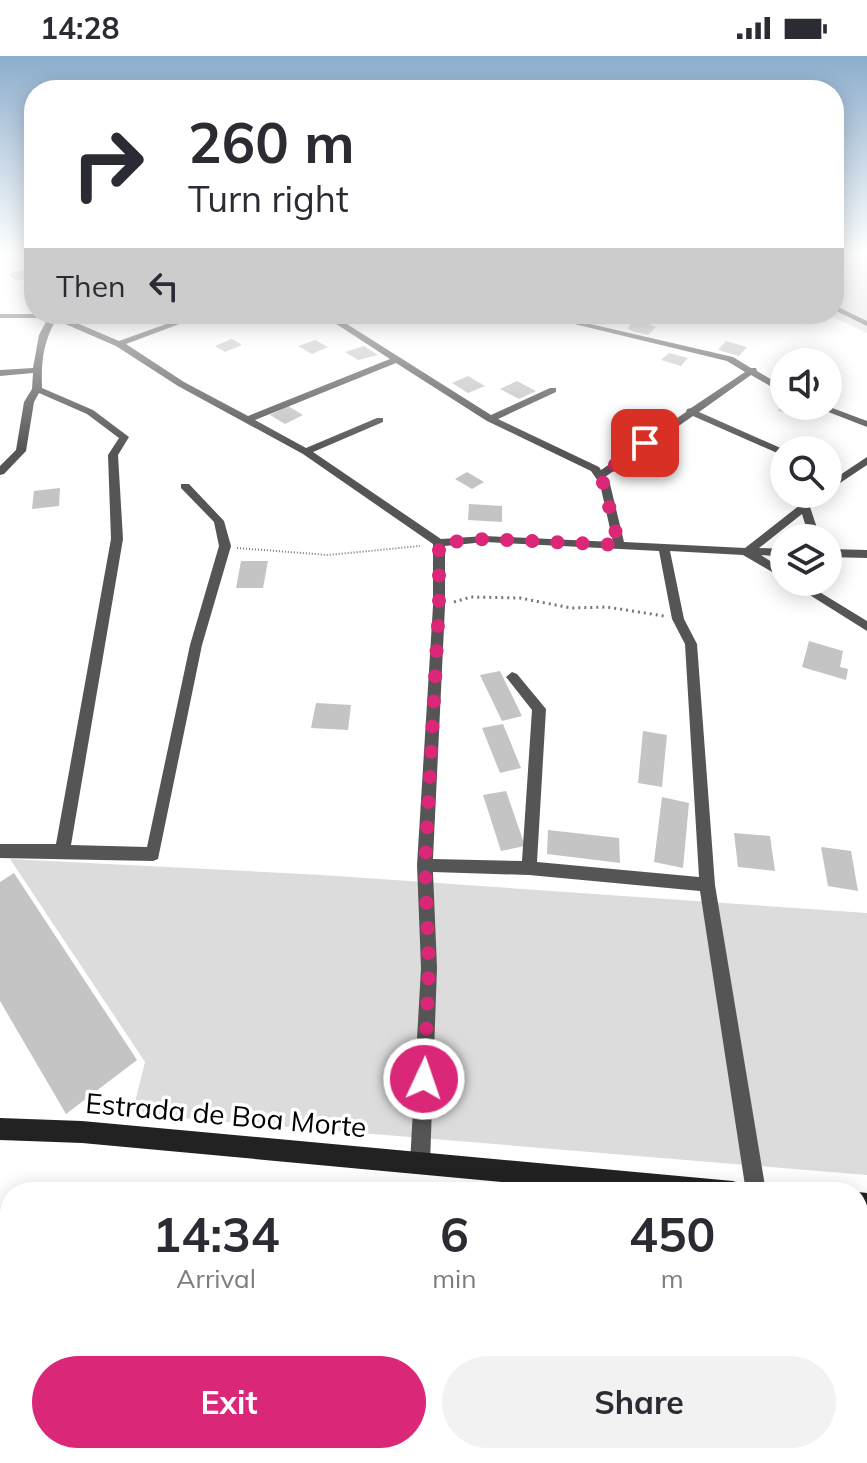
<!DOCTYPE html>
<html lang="en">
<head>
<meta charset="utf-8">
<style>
  body { margin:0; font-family:Mulish,sans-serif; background:#f2f2f3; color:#2b2b33; height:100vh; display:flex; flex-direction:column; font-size:30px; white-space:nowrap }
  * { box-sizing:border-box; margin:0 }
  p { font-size:26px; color:#7c7c81 }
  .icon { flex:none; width:44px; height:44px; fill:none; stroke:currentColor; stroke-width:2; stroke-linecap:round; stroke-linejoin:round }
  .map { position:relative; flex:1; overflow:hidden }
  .drawer { position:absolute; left:0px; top:1126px; width:868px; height:282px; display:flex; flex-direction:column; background:#fff; border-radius:32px 32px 0 0; box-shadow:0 4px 20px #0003 }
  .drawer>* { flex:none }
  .banner { position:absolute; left:24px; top:24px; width:820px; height:244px; border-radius:32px; box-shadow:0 4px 20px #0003; background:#fff; color:#2b2b33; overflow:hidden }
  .fabs { position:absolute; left:770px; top:292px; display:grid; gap:16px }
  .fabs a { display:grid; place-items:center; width:72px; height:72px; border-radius:50%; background:#fff; box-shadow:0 4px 20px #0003; font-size:40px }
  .pin { position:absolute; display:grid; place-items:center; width:68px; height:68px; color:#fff; margin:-34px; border-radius:16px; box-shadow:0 4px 12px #0006 }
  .me { position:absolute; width:88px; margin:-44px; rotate:3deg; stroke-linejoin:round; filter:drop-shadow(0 0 6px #0008) }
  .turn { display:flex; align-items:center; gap:28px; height:168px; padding:0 32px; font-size:36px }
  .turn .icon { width:104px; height:104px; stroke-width:2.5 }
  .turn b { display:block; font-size:56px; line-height:68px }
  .then { display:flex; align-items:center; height:76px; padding:0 32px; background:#0003; gap:16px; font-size:30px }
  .eta { display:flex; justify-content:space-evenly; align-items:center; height:136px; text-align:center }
  .eta b { font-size:48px; font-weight:700; line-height:56px }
  .primary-button { display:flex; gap:16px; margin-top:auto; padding:16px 32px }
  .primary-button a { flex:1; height:92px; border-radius:48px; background:#db2777; color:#fff; font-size:32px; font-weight:700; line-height:92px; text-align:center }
  .primary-button a+a { background:#f2f2f3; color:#2b2b33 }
  .status { display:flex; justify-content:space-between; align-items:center; height:56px; padding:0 40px; background:#fff; direction:ltr }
  .status svg { height:22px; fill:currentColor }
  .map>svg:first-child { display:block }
</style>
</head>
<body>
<div class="status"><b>14:28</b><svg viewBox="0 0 49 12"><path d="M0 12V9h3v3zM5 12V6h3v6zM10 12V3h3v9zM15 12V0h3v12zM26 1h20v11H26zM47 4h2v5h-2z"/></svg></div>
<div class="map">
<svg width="867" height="1407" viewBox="0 0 867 1407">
  <rect width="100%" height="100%" fill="#fff"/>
  <g fill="#dcdcdc">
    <path d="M834 197H867V277L827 258H834Z"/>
    <path d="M10 803 322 819 867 857V1119L132 1058 145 1006Z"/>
  </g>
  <g fill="#c4c4c4">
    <path d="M26 213 34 220 17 225 8 218Z"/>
    <path d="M632 265 648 268 656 271 648 279 635 276 628 273Z"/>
    <path d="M232 283 242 289 225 296 215 290Z"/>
    <path d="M315 284 328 291 312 298 298 290Z"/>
    <path d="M726 285 747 291 739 300 718 294Z"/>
    <path d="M364 290 378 299 358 304 345 296Z"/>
    <path d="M669 297 688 302 681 310 661 304Z"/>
    <path d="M468 320 485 330 468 337 452 327Z"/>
    <path d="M517 325 536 335 519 343 500 333Z"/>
    <path d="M781 343 784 350 805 352 796 361 778 354 782 350 776 348Z"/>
    <path d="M288 350 303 359 285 368 270 359Z"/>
    <path d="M467 416 484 426 472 433 455 423Z"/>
    <path d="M60 432 59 450 32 453 34 435Z"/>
    <path d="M469 448 502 450V466L468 464Z"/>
    <path d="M241 505H268L263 532H236Z"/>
    <path d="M809 585 843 595 840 611 848 613 846 624 802 611Z"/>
    <path d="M500 615 522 660 502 665 480 619Z"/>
    <path d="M316 647 351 649 348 674 311 672Z"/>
    <path d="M503 668 521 712 500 717 482 672Z"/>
    <path d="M643 675 667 679 662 731 638 727Z"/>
    <path d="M506 735 525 790 501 795 483 739Z"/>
    <path d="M662 741 689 747 683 812 654 806Z"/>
    <path d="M548 774 619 782 620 807 547 798Z"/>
    <path d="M734 777 770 780 775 815 738 811Z"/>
    <path d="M821 791 851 795 858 835 828 830Z"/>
    <path d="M14 817 137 1004 66 1058 0 945V826Z"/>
    <path d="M858 1172H867V1224L858 1223Z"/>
  </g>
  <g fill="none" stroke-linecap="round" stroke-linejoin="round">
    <path stroke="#777" stroke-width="2" stroke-dasharray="1 2" stroke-linecap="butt" d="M237 492 328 499 420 490"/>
    <path stroke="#777" stroke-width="3" stroke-dasharray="2 4" stroke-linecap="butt" d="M454 546 471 541 520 542 571 552 607 551 664 560"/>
    <g fill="#555" fill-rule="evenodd">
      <path d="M834 249 867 265V270L834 254Z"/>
      <path d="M0 258H59L64 262 78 258H91L72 265 119 285 194 258H206L126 288 184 326 248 360 390 303 321 258H331L491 359 550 332H556V336L498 363 599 411 601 414 686 356 687 353 691 352 745 316 727 305 533 258H547L733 301 751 312H756L757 315 784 331V338L751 319 699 356 785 394 784 400 693 360 605 421 610 428 624 486 745 492 814 438H826L810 451 817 472 829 482 828 483C809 480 808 478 802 458L759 492 784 493V501L761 499 784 514V523L743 499 670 495 684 563 697 588 715 829 766 1136H746L700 835 529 819 433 816 437 912 430 1107 427 1114 420 1117 413 1114 410 1107 421 912 417 809 433 550V488L303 398 178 330 116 290 56 264C43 286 41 307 42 332L93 354 129 381 118 399 123 483 71 789 147 791 190 589 219 490 214 466 181 432V428H189L224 465 231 490 202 589 158 803 153 805 0 802V788H56L111 483 108 399 119 382 87 358 39 337 34 346 26 395 4 418 0 419V410L16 394 24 346 32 333 33 317 0 320V314L33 312 39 279 48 262H0ZM396 307 487 365 591 415 600 428 613 486 485 480 441 483 313 396 383 366V362H377L306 392 255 364ZM485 486 659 495 672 563 685 588 699 821 537 806 546 653 517 618 512 616 506 621 532 654 522 805 433 803 445 550V490Z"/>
      <path d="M732 258 775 262 810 258 775 266Z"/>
      <path d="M813 350H827L867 365V371Z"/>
      <path d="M867 401V409L828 435V427Z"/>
      <path d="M828 493 867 494V502L828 501Z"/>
      <path d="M789 526H803L867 565V575Z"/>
    </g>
    <g fill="#222" fill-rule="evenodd">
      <path d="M0 1062 82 1065 733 1125 741 1128 744 1136H611L82 1087 0 1084Z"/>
      <path d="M858 1136 867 1137V1159L858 1158Z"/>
    </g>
  </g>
  <linearGradient id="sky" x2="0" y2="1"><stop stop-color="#8cadcc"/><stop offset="0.5" stop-color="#fff"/><stop offset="1" stop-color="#fff" stop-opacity="0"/></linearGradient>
  <rect width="867" height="394" fill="url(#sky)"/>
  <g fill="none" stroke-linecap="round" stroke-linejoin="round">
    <path stroke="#db2777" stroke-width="14" stroke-dasharray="0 25.2" d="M424 1023 429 912 425 809 439 550V487L485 483 619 489 601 419 645 387"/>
  </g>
  <g text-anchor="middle" stroke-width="7" stroke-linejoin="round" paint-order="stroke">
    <g font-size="28" fill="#000" stroke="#fff">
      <text transform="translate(226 1059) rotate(5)" y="10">Estrada de Boa Morte</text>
    </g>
  </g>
</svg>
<div class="fabs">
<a><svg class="icon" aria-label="sound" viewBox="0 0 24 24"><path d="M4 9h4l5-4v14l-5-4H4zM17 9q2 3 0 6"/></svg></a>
<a><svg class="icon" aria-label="search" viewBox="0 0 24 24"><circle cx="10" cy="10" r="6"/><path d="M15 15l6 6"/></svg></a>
<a><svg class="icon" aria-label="layers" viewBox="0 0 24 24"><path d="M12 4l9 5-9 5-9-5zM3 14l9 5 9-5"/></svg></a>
</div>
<div class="pin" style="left:645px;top:387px;background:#d93025"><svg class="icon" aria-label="arrive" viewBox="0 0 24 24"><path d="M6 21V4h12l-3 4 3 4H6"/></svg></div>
<svg class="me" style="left:424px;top:1023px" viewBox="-20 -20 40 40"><circle r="17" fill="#db2777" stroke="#fff" stroke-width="3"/><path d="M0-11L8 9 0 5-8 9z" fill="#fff"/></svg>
<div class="banner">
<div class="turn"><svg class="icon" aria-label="right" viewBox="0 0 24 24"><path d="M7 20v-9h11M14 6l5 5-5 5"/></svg><div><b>260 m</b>Turn right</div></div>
<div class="then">Then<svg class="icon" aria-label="left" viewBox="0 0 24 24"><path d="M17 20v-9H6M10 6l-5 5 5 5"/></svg></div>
</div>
<section class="drawer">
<div class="eta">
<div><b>14:34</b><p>Arrival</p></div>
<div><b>6</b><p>min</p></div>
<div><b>450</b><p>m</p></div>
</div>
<div class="primary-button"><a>Exit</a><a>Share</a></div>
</section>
</div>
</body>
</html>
